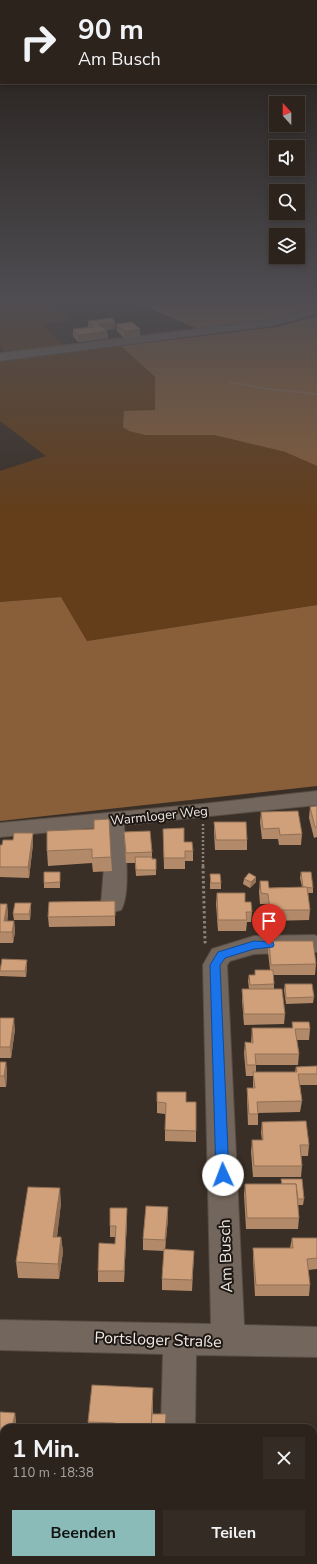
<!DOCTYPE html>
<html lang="de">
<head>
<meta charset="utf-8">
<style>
  body { margin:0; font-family:"Nunito Sans",sans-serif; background:#342b25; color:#f1f3f6; height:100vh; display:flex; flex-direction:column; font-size:15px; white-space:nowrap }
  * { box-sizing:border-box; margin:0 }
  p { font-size:13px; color:#a6a4a3 }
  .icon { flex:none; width:22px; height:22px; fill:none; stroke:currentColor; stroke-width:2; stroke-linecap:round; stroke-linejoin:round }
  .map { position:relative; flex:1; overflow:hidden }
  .drawer { position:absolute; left:0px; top:1424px; width:317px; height:140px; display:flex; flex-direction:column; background:#2c231c; border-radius:12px 12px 0 0; box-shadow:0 2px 6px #0003,0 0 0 1px #48403b }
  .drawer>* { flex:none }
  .guide { position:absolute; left:0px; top:0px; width:317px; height:84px; box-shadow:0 2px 6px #0003,0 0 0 1px #48403b; background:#2c231c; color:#f1f3f6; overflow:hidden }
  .needle { width:26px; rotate:339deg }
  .buttons { position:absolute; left:269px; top:96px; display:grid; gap:8px }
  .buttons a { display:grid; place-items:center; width:36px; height:36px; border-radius:0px; background:#2c231c; box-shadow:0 2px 6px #0003,0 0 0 1px #48403b; font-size:20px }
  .pin { position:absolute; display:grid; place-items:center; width:34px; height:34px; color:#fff; margin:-41px -17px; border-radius:50% 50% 50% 0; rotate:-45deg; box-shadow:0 0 4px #0007 }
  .pin .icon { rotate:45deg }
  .me { position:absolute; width:44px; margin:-22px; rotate:358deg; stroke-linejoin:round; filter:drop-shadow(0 0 3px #0008) }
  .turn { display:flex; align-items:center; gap:14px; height:84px; padding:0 12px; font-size:18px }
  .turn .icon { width:52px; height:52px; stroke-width:2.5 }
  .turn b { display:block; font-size:28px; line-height:34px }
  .round { display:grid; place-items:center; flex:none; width:42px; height:42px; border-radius:0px; background:#342b25 }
  .overview { display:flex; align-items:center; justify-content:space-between; height:68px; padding:0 12px }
  h1 { font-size:24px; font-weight:700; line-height:30px }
  .button { display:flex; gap:8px; margin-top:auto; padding:8px 12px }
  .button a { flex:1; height:46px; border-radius:0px; background:#8bbbb9; color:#111; font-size:16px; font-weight:700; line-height:46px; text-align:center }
  .button a+a { background:#342b25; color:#f1f3f6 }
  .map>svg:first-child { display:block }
</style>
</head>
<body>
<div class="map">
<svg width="317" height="1564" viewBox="0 0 317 1564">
  <rect width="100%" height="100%" fill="#3a2f26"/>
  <g fill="#643e1a">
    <path d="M0 299H51L71 320 43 324 65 347 7 354 0 345Z"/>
    <path d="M121 346 155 377V410L145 435H214L285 452 317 466V605L87 641 61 597 0 602V471L46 456 0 421V361Z"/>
  </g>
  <g fill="#895f3a">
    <path d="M128 299H317V307L266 321 200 330Z"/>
    <path d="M317 316V466L285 452 214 435H145L129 431 123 427 124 411 155 410V377L121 346 276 327Z"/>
    <path d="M61 597 87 641 317 605V786L0 821V602Z"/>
  </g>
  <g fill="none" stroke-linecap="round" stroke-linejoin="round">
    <defs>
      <g id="minor">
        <path d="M317 308V314L270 326 0 361V353L270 320Z"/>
        <path d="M317 791V805L124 825C125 845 131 894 121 910L113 912 105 910 101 904 104 867 102 827 0 837V823L202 804Z"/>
        <path d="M314 935 317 936V952L254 954 230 961 227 965 244 1325 317 1327V1357L196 1355 195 1428H161L163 1354 0 1350V1320L211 1324 203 965 212 949 254 936Z"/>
        <rect x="187" y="1560" width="38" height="4"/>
      </g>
    </defs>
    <use href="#minor" stroke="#574d45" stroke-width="2"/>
    <g stroke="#8a8179" stroke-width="1.5" stroke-dasharray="1 1" stroke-linecap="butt">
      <path d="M133 299 185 322"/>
      <path d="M229 382 268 389 317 394"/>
    </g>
    <path stroke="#8a8179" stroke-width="2.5" stroke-dasharray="2 2" stroke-linecap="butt" d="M203 824V867"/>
    <path stroke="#8a8179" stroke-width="3" stroke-dasharray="2.5 2.5" stroke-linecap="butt" d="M203 866 205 942 207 944"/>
    <use href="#minor" fill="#73665c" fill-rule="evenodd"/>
  </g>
  <g fill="#b28a69">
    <path d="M88 321 115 329 106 330 107 331 108 338 78 342 73 336V329L88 327Z"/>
    <path d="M116 324 140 336 124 338 117 331Z"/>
    <path d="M317 806V837L314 838 309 818 310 807Z"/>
    <path d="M261 812 302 834 301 845H279L278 839H262L260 822Z"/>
    <path d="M214 822 247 840V850H215L214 832Z"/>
    <path d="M94 829 111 857 112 871 93 872 92 863 48 866 47 851Z"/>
    <path d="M163 829 184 842 193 851V861H185V869H164Z"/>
    <path d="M124 832 152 852V859H156V875L136 876 135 863H126Z"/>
    <path d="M33 833V844L29 878 0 877V845H2L13 840Z"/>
    <path d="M60 872V888H44V883Z"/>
    <path d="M301 872 313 888V893H308L310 910 309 920 269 921 267 904H260L259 892 260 881 269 888 302 887 300 878Z"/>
    <path d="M210 874 221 883V889H210Z"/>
    <path d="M244 879 256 882 250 888 243 884Z"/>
    <path d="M217 893 245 902 252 912 251 922H247L246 931H218L216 904Z"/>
    <path d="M115 901V926L49 927 48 917Z"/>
    <path d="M31 903V908L30 920H14L13 914Z"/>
    <path d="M0 904H7L8 915 7 921H14L15 932 13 943H0Z"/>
    <path d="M269 941 316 964 315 975H273L274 984V989L285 1014 284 1024 244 1025 242 1000V989H249L248 981 249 975H255V970H270L268 952Z"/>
    <path d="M27 960V965L26 977 0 976V969Z"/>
    <path d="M285 984 314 997 313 1003 286 1004 284 990Z"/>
    <path d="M0 1018 15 1029 11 1058H0Z"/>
    <path d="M292 1022 310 1029 309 1040H297L299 1054 298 1065H256V1072H295L296 1067 317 1066V1085H300L302 1101 300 1112 258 1113V1125H248L247 1099V1088H253V1076H246L244 1053 245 1042 251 1043 252 1028H292Z"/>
    <path d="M0 1062H6L7 1073 6 1087H0Z"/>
    <path d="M157 1102H196V1142L165 1141V1114L157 1113Z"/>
    <path d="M262 1122 309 1145 308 1156H301L302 1166 301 1177H253L251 1152 252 1140H262L261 1133Z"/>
    <path d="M281 1179 304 1199 303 1205H298L299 1218 298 1229H246L244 1195 245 1184H281Z"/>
    <path d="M61 1203 57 1237H61L63 1252 59 1279 18 1278 16 1262Z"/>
    <path d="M127 1208V1219L124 1282H98V1271L115 1244V1237H110V1226Z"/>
    <path d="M168 1218 165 1249 194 1251 192 1291 162 1290V1279L164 1251 143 1250V1239Z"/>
    <path d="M292 1238H317V1269L308 1270 310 1285 309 1296H255L253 1259V1248H290Z"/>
    <path d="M153 1399V1414L165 1428H88V1422Z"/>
    <path d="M0 1412 15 1413 16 1424V1428H4V1491H0Z"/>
  </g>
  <g fill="#917055">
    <path d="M115 322V329L99 331V324Z"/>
    <path d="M140 329V336L124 338V331Z"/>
    <path d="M107 331 108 338 78 342V335Z"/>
    <path d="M33 833V844L29 878 28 867Z"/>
    <path d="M256 877V882L250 888 251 882Z"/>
    <path d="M31 903V908L30 920 29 914Z"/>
    <path d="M7 904 8 915 6 932 4 921Z"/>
    <path d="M14 921 15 932 13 943 12 932Z"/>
    <path d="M27 960V965L26 977 25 971Z"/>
    <path d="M14 1018 15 1029 11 1058 10 1047Z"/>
    <path d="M6 1062 7 1073 6 1087 4 1076Z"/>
    <path d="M60 1188 61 1203 55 1252 53 1237Z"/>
    <path d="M168 1207V1218L165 1251V1240Z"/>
    <path d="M127 1208V1219L124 1282V1271Z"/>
    <path d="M61 1237 63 1252 59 1279 58 1264Z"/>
    <path d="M153 1388 152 1428H151Z"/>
    <path d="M15 1413 16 1424V1428H12Z"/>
  </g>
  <g fill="#cfa07a" stroke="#917055">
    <path d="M112 318 115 322 99 324 107 331 78 335 73 329 94 327 88 321Z"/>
    <path d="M132 322 140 329 124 331 116 324Z"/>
    <path d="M317 806V827H315L310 807Z"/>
    <path d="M298 811 302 834 280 835 279 828 263 829 261 812Z"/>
    <path d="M109 819 111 857 92 858V849L47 851V831L94 829V820Z"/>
    <path d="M214 822H246L247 840H216Z"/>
    <path d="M184 828V842H192L193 851H185V858H164L163 829Z"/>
    <path d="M150 831 152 852 126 853 124 832Z"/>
    <path d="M14 833H33L28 867H0V845H2L3 840H13Z"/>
    <path d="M135 857H152V859H156V870H136Z"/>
    <path d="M44 872H60V882L44 883Z"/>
    <path d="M301 872H311L313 888 303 887Z"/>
    <path d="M249 873 256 877 251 882 244 879Z"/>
    <path d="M210 874H220L221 883H211Z"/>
    <path d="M260 881H268L269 888 307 887 310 910H270L268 894 261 893Z"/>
    <path d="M217 893H245V902H251L252 912H246L247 920H218Z"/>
    <path d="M115 901V916L48 917 49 902Z"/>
    <path d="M15 903H31L29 914H13Z"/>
    <path d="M0 904H7L4 921H14L12 932H0Z"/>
    <path d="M269 941H313L316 964 271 965Z"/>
    <path d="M2 959 27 960 25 971H0Z"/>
    <path d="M255 970H273L274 984 250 985 249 975H255Z"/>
    <path d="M285 984H312L314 997 286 998Z"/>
    <path d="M242 989H282L285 1014H244Z"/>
    <path d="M0 1018H14L10 1047H0Z"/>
    <path d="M292 1022H309L310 1029H295L299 1054H255L256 1065H247L245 1042 253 1043 252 1028H293Z"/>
    <path d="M0 1062H6L4 1076H0Z"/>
    <path d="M317 1066V1074H298L302 1101 257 1102 258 1114H249L247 1088H255L253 1072H297L296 1067Z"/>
    <path d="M157 1092H186V1102H196V1131L165 1130 166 1103 157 1102Z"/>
    <path d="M306 1121 309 1145H300L302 1166H254L252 1140H263L262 1122Z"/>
    <path d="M281 1179H302L304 1199H298L296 1184H282Z"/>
    <path d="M245 1184H296L299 1218H247Z"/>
    <path d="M28 1187 60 1188 53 1237H61L58 1264 16 1262Z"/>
    <path d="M146 1206 168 1207 165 1240 143 1239Z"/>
    <path d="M110 1208H127L124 1271H98L99 1243 115 1244 116 1226H110Z"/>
    <path d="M292 1238H317V1258L307 1259 310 1285H256L253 1248H293Z"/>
    <path d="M164 1249 194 1251 192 1280 162 1279Z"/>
    <path d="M92 1385 153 1388 151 1428H115V1423L88 1422Z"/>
    <path d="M0 1412 15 1413 12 1428H4V1478L3 1481H0Z"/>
    <path d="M152 1414H166L165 1428H151Z"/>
    <rect x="130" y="1560" width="43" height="4"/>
  </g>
  <linearGradient id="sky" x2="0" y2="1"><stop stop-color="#201a15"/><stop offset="0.58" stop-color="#4f4d52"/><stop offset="1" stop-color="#4f4d52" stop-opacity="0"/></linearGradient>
  <rect width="317" height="518" fill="url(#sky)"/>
  <path fill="#1a73e8" stroke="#114b97" d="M254 941 273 942 274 945 273 947 254 949 225 958 220 965 229 1175 227 1179 223 1181 218 1179 216 1175 210 965 218 952Z"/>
  <g text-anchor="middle" stroke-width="4" stroke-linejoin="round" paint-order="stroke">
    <g font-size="13" fill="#efe8e2" stroke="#1d1814">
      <text transform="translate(159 815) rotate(-6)" y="5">Warmloger Weg</text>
    </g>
    <g font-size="16" fill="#efe8e2" stroke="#1d1814">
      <text transform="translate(225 1256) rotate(-92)" y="6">Am Busch</text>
      <text transform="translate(158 1339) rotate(2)" y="6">Portsloger Straße</text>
    </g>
  </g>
</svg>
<div class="buttons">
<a><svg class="needle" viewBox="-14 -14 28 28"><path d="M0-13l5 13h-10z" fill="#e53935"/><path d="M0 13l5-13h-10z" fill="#a6a4a3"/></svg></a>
<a><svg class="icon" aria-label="sound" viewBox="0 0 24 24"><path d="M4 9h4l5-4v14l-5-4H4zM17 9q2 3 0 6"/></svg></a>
<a><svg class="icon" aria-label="search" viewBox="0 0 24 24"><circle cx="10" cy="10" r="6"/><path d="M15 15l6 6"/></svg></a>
<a><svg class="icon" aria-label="layers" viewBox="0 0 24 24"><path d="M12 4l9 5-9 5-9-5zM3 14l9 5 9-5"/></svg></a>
</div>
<div class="pin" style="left:269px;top:945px;background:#d93025"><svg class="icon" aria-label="arrive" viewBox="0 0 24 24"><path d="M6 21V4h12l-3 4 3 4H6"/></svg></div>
<svg class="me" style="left:223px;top:1175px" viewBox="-20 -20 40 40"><circle r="19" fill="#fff"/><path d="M0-13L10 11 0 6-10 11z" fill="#1a73e8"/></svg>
<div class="guide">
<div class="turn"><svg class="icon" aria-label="right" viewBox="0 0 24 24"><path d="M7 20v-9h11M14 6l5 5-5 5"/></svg><div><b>90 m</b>Am Busch</div></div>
</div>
<section class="drawer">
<div class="overview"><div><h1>1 Min.</h1><p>110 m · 18:38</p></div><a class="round"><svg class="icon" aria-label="close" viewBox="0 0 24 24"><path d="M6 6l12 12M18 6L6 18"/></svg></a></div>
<div class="button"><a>Beenden</a><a>Teilen</a></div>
</section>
</div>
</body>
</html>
